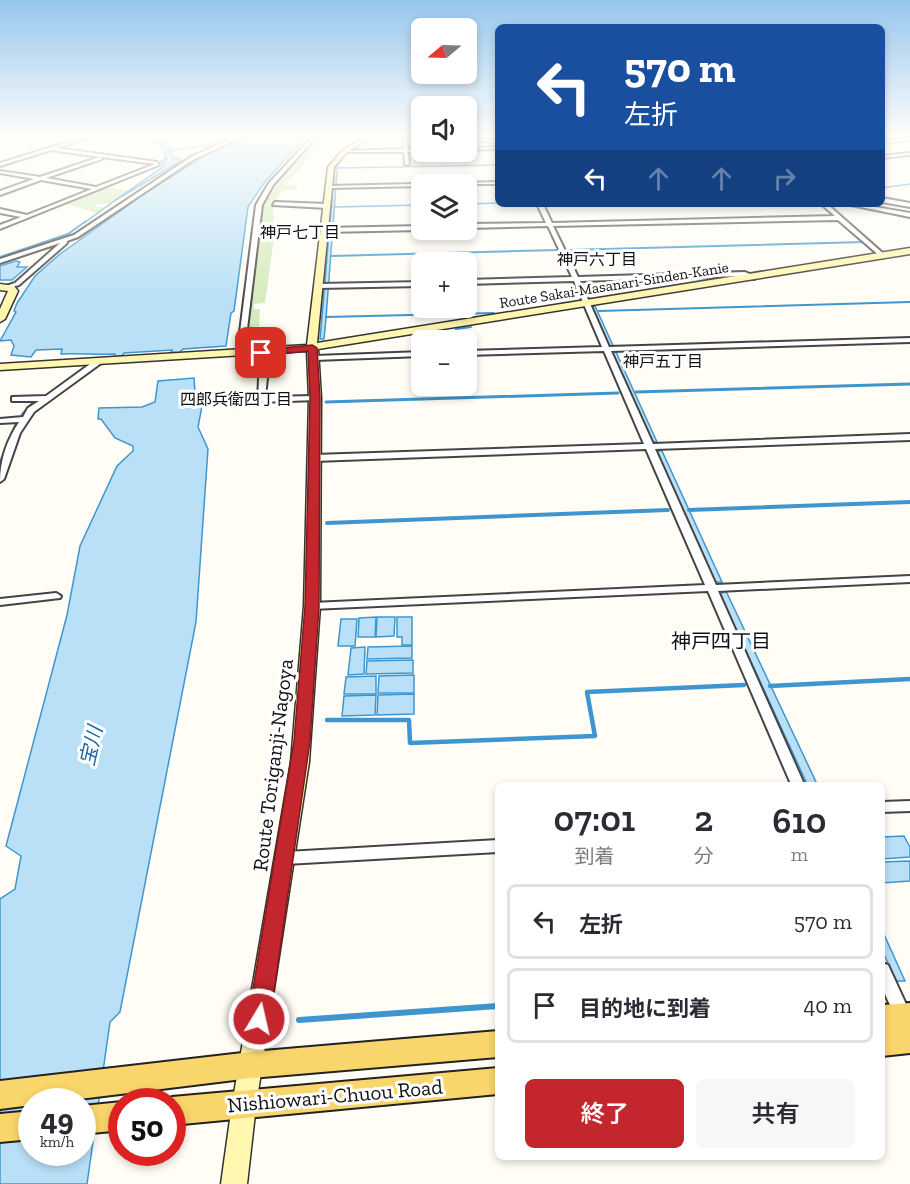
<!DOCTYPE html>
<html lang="ja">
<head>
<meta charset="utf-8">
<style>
  body { margin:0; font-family:"Zilla Slab","Noto Sans JP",serif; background:#f7f7f7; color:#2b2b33; height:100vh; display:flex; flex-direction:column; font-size:22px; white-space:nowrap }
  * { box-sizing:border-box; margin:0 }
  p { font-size:20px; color:#7c7c81 }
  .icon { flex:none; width:33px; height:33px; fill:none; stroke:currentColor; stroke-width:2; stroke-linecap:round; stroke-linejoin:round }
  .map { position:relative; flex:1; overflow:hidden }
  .side { position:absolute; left:495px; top:782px; width:390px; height:378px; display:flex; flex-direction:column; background:#fff; border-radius:9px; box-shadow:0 3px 9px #0003 }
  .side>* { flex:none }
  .top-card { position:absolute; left:495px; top:24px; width:390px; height:183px; border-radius:9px; box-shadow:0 3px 9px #0003; background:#1a4fa0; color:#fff; overflow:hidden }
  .needle { width:39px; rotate:251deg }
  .fabs { position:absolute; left:411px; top:18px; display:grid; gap:12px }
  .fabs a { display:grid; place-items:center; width:66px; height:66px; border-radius:9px; background:#fff; box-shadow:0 3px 9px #0003; font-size:30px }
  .speed { position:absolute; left:18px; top:1088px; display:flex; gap:12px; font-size:30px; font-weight:700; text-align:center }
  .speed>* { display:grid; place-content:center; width:78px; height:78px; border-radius:50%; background:#fff; box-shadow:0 3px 9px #0003; line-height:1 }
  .speed small { font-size:15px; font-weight:400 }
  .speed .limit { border:9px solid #d22; background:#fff; color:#111 }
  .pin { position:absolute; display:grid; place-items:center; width:51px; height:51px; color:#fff; margin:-26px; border-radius:12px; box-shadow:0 3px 9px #0006 }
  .me { position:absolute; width:66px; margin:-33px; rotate:9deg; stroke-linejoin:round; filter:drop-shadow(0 0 4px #0008) }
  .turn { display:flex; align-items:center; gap:21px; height:126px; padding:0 30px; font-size:27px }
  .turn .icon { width:78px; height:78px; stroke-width:2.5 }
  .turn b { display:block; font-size:42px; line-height:51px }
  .lanes { display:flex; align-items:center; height:57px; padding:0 30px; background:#0003; justify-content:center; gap:30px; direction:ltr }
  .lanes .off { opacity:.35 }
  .eta { display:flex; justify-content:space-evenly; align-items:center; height:102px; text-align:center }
  .eta b { font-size:36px; font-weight:600; line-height:42px }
  .primary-button { display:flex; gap:12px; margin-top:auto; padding:12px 30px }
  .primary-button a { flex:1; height:69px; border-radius:9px; background:#c4262e; color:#fff; font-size:24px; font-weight:600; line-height:69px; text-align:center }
  .primary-button a+a { background:#f7f7f7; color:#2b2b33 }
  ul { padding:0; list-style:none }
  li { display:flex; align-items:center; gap:18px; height:75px; margin:0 12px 9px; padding:0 18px; border:3px solid #e1e1e2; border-radius:9px }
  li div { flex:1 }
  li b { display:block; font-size:22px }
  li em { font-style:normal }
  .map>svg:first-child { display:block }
</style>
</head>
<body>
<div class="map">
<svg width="910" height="1184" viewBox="0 0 910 1184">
  <rect width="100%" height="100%" fill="#fffdf5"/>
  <g fill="#d5ebbd">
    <path d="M322 143 286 185H297L295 190H283L273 204 274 238 265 303 254 304V309H260L259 326 252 327 251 352H245L247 313 258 243 260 210 277 179 310 144Z"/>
    <path d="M106 187 128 191 109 204H96L95 207H105L97 213 64 203Z"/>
  </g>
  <g fill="#b9e0f7" stroke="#3f96cf" stroke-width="1.5" fill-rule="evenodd">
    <path d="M133 135 160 136 169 144 172 158 180 159 181 161 114 201 164 166 161 161 167 159 160 144Z"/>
    <path d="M245 135H307L264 183 248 207 234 311 231 313 226 346 183 349 179 353 171 352 172 350 124 353 122 356 115 357V354C96 355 80 353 61 354L62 349 36 350 31 357 11 355 14 346 11 340 0 341 16 312 14 311 17 303 35 276 60 254 147 192 215 149 231 144Z"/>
    <path d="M338 160 326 318 324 339H320L335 165Z"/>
    <path d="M16 261 20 262 17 267H27L12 280H0V266Z"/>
    <path d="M595 306 657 442H651L591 307Z"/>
    <path d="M194 378 195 392 203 401 198 427 208 449 196 622 120 1012 110 1022 87 1184H0V899L15 889 21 856 6 846 67 615 80 546 117 466 133 451V446L115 438 101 419H98L99 408 142 407 155 402 158 381ZM32 1101H82V1152H32Z"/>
    <path d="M655 451H662L722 582H715Z"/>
    <path d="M726 591 817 784H807L720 594Z"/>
    <path d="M376 617 375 637H358L359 618Z"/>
    <path d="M377 617H395L394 636 376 637Z"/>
    <path d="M397 617H412V645H402V637H397Z"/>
    <path d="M341 619H357L355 646H338Z"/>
    <path d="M412 646V658L367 659 368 647Z"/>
    <path d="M365 647 364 674 348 675 351 648Z"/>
    <path d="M413 660V673L366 674 367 661Z"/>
    <path d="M414 675V693H378L379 676Z"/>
    <path d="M376 676V694H344L346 677Z"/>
    <path d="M414 694V714L377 715 378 695Z"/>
    <path d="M376 695 375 715 342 716 344 696Z"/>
    <path d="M904 836 910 847V857L882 859V837Z"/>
    <path d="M910 861V881L882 883V862Z"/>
    <path d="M882 930 905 981H896L882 950Z"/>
  </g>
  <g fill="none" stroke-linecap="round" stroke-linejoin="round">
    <g stroke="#3f96cf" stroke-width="1.5">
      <path d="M882 141 910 138"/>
      <path d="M167 151 206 146 226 135"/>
      <path d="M338 168 498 165"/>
      <path d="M882 188 910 184"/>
      <path d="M466 204 498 203"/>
      <path d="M335 207 422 205"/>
      <path d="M84 223 117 199"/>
    </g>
    <g stroke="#3f96cf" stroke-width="2">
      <path d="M568 250 864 242"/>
      <path d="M331 256 558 250"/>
      <path d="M0 257 68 234 86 221"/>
      <path d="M599 311 910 302"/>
      <path d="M326 317 494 313"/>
      <path d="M456 334V329L471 327"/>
    </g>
    <g stroke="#3f96cf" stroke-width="3">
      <path d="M456 332V338"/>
      <path d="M636 392 910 384"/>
      <path d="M326 402 618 393"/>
      <path d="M22 415 33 403"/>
      <path d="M0 463 17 422"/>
    </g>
    <g stroke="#3f96cf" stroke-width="4">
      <path d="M689 510 910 502"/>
      <path d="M327 523 668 510"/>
    </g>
    <g stroke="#3f96cf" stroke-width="4.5">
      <path d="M770 686 910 679"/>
      <path d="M327 720H409L410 743 595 736 587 692 744 685"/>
    </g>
    <path stroke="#3f96cf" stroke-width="6" d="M299 1020 498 1006"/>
    <defs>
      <g id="street">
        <path d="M8 135V136L0 138V136Z"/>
        <path d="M91 135H97L57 148 157 162 159 165 0 229V225L21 217 0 213V209L27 215 92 189 41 180 0 195V191L34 179 0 173V171L40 177 100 157 51 150 0 166V163ZM101 157 155 164 96 187 46 178 102 159Z"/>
        <path d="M234 135H239L227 144 194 159 78 237 67 241V243L19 285 6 289 3 287 15 283 60 243 0 263V259L74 235 191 157 223 142Z"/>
        <path d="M314 135H318L273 185 262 205 244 354 237 356 256 205 269 183Z"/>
        <path d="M466 136 498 141V143L466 138Z"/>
        <path d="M910 138V140L882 143V141Z"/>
        <path d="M405 139 407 140 408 149H422V151L408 152 409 164 407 165 405 164 404 152H345L343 151 404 149 403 140Z"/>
        <path d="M498 147V149L466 150V148Z"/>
        <path d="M910 153V155L882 158V156Z"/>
        <path d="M498 182V184H422V186L329 188 327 187 329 186Z"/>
        <path d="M882 198 910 203V207L882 202Z"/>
        <path d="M275 202 327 204 330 206 327 208 273 205Z"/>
        <path d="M537 204H543L552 223 835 216 821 204H827L886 256 881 257 838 220 553 226 578 277 745 272 757 277 754 279 744 276 580 281 609 347 910 338V342L611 351 653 444 910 434V440L655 449 716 585 910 576V582L718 591 804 784H791L708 591 312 609 307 606 312 603 705 585 646 449 314 461 310 458 314 455 644 444 604 351 466 355V351L602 347 574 281 466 284V280L572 277 548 226 466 228V224L546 223Z"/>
        <path d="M846 204H858L910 213V217Z"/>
        <path d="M422 226 423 230 324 232 321 230 324 228Z"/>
        <path d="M422 282V286L319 288 316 286 319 284Z"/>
        <path d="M258 351 265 353 263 364 267 378 265 397 315 396H318V400L258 402 259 378 255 364Z"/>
        <path d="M422 352V356L315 360 311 358 315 356Z"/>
        <path d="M97 359 104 361 34 412 20 433 4 479 0 482C0 460 7 440 19 422L0 423V419L23 417 28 408 39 401H12V397L46 396Z"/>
        <path d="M56 593 61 596 60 598 0 605V599Z"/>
        <path d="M910 801V811L882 812V802Z"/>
        <path d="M498 840V852L286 864 281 862 279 858 281 854 286 852Z"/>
        <path d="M882 963 888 965 910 1013V1039L904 1037 882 987Z"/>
      </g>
      <g id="secondary">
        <path d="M368 135H375L347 152 334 167 317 343 910 248V254L318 349 321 398 320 606 309 762 256 1105 247 1184H221L232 1105 291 762 304 606 309 398 307 351 0 370V364L307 345 328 167 343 150Z"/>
        <path d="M0 284 14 286 18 291 5 319 0 322V309L8 291 0 290Z"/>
      </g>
      <g id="primary">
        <path d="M910 1003V1053L882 1056V1005Z"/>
        <path d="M498 1031V1057L251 1078 63 1101H32V1105L0 1109V1081L251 1052Z"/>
        <path d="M498 1068V1094L172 1125V1101H163L172 1097Z"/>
        <path d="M122 1102V1130L82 1134V1106Z"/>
        <path d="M32 1111V1139L0 1142V1114Z"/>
      </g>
    </defs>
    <use href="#street" stroke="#444" stroke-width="4"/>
    <use href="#secondary" stroke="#333" stroke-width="3"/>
    <use href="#primary" stroke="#222" stroke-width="4"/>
    <use href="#street" fill="#fff" fill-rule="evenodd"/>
    <use href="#secondary" fill="#fff6b0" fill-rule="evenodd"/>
    <use href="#primary" fill="#f9d66b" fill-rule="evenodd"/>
  </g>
  <linearGradient id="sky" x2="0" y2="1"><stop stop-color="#95c6ee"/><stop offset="0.45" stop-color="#fffefa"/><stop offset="1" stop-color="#fffefa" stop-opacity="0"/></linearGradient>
  <rect width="910" height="301" fill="url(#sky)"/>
  <path fill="#c4262e" stroke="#7f191e" stroke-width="1.5" d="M312 345 317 348 320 398 319 606 310 741 270 1019 266 1026 259 1029 251 1026 248 1019 294 741 305 606 310 398 308 351 261 356 256 353 261 350Z"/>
  <g text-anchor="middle" stroke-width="6" stroke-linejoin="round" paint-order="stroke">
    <g font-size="15" fill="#111" stroke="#fff">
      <text transform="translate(614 285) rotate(-9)" y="5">Route Sakai-Masanari-Sinden-Kanie</text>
    </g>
    <g font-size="16" fill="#111" stroke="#fff">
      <text x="300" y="238">神戸七丁目</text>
      <text x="597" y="265">神戸六丁目</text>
      <text x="663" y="367">神戸五丁目</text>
      <text x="236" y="405">四郎兵衛四丁目</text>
    </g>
    <g font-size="20" fill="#111" stroke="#fff">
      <text x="721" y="648">神戸四丁目</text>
    </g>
    <g font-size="20" font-style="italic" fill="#1768a6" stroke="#fff">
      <text transform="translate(91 746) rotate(-77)" y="7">宝川</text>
    </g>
    <g font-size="21" fill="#111" stroke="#fff">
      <text transform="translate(273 765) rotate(-83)" y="7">Route Toriganji-Nagoya</text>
      <text transform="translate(335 1096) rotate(-5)" y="7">Nishiowari-Chuou Road</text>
    </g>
  </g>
</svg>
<div class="fabs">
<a><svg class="needle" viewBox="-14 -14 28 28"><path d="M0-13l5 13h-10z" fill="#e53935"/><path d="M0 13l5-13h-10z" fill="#7c7c81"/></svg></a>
<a><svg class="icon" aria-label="sound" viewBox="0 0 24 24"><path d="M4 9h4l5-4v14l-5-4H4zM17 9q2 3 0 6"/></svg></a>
<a><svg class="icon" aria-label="layers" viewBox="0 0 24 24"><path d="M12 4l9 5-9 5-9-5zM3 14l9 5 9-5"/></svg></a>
<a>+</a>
<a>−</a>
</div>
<div class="speed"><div>49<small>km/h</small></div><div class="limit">50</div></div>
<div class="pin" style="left:261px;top:353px;background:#d93025"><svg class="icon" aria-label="arrive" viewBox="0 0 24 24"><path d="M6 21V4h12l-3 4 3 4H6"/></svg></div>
<svg class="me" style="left:259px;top:1019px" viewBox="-20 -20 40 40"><circle r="17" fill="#c4262e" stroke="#fff" stroke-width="3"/><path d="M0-11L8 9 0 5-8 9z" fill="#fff"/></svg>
<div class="top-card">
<div class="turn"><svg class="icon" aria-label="left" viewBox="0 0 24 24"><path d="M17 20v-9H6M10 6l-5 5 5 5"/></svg><div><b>570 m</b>左折</div></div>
<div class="lanes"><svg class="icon" aria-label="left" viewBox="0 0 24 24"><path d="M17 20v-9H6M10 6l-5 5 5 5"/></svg><svg class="icon off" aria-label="ahead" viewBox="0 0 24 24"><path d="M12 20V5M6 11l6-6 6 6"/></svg><svg class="icon off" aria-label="ahead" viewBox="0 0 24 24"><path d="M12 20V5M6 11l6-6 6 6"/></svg><svg class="icon off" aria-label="right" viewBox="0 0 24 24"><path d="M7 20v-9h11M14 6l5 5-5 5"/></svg></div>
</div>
<section class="side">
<div class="eta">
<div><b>07:01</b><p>到着</p></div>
<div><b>2</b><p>分</p></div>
<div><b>610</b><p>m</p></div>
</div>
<ul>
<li><svg class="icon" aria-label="left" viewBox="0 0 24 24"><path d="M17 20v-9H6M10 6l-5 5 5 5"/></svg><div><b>左折</b></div><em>570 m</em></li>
<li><svg class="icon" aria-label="arrive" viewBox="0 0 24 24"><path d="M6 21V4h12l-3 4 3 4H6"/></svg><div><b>目的地に到着</b></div><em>40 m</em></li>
</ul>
<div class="primary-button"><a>終了</a><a>共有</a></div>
</section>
</div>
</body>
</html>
